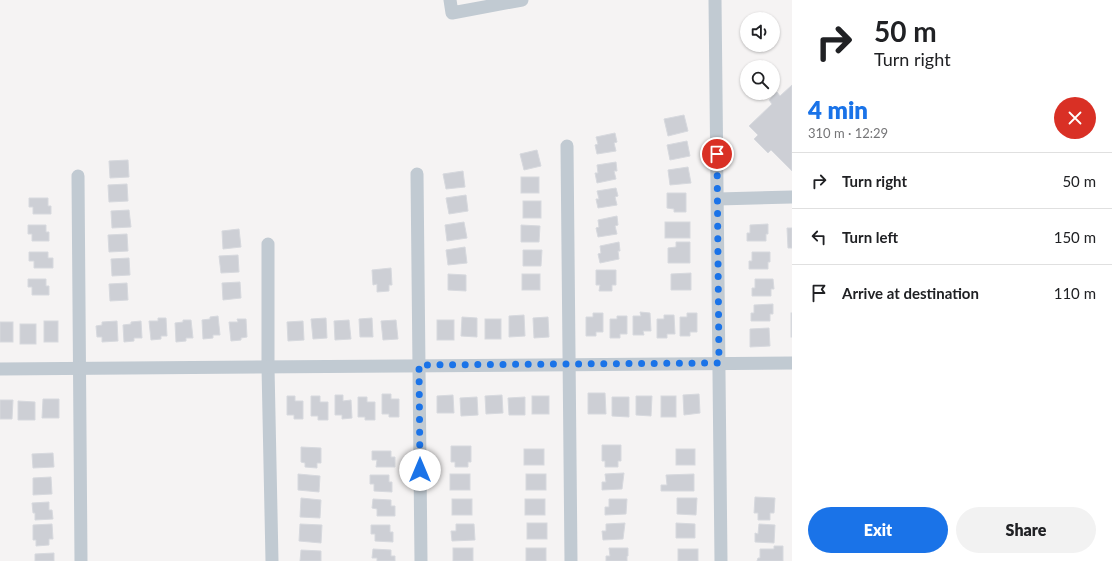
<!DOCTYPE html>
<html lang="en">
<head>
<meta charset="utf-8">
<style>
  body { margin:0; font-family:Lato,sans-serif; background:#f2f2f2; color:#202124; height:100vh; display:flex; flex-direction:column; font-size:15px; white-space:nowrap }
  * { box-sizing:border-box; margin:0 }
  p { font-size:13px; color:#757577 }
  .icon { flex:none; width:22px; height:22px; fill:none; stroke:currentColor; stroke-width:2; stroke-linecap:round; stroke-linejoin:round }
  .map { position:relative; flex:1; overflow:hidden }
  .side { display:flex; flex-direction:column; background:#fff; width:320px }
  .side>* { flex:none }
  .top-card { background:#fff; color:#202124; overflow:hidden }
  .tools { position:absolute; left:740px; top:12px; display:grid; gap:8px }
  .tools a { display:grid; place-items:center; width:40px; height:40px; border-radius:50%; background:#fff; box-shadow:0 1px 3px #0004; font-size:20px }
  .pin { position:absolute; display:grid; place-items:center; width:34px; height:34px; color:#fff; margin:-17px; border:2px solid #fff; border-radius:50%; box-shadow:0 1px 4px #0007 }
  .me { position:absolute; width:44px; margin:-22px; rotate:0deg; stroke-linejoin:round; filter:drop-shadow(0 0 3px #0008) }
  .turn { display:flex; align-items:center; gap:14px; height:84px; padding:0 16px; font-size:18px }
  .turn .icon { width:52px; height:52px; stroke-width:2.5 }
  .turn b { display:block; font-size:28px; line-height:34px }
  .round { display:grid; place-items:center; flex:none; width:42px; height:42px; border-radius:21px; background:#f2f2f2 }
  .head { display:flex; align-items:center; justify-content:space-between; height:68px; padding:0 16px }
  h1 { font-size:24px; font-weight:800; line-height:30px; color:#1a73e8 }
  .cta { display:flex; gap:8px; margin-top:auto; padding:8px 16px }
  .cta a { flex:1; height:46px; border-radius:24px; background:#1a73e8; color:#fff; font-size:16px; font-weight:800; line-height:46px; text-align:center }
  .cta a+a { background:#f2f2f2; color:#202124 }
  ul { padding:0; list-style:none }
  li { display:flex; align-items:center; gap:12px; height:56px; padding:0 16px; border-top:1px solid #e0e0e0 }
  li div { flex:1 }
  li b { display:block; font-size:15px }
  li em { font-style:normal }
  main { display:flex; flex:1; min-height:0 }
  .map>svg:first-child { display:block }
</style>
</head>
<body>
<main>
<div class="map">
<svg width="792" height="561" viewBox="0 0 792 561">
  <rect width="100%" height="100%" fill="#f5f3f3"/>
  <g fill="#cdcfd5" stroke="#d7d9de">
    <path d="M792 85V171L771 150 768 153 754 139 758 135 749 126 772 104 769 100 777 92 780 96Z"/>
    <path d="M684 115 688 131 668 136 664 119Z"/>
    <path d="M615 133 617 142 614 143 616 151 597 154 595 145 598 144 596 137Z"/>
    <path d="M687 141 690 156 670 160 667 145Z"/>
    <path d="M537 150 541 166 524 170 520 154Z"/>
    <path d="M128 160 129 177 110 178 109 161Z"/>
    <path d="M616 162 617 171H614L616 179 597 183 595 173H598L597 165Z"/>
    <path d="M688 167 691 183 670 185 668 170Z"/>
    <path d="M463 171 465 187 446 189 443 174Z"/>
    <rect x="521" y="177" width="18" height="16"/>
    <path d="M127 184 128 201 109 202 108 185Z"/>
    <path d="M616 188 618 196 615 197 617 205 598 208 596 199H599L597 191Z"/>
    <path d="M667 193H686V212H674V209L667 208Z"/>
    <path d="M466 195 468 211 449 214 446 198Z"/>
    <path d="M29 198H48V206H51V214H33V207H29Z"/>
    <rect x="523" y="201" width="18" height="17"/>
    <path d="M129 210 131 227 112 228 111 211Z"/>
    <path d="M617 216 618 225 615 226 617 234 598 237 596 228 599 227 598 220Z"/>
    <path d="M464 222 467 238 447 241 445 225Z"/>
    <rect x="665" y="222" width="25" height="16"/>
    <path d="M768 224V234H766V241H747V233H750V225Z"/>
    <path d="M28 225H46V232H49V241H32V234H28Z"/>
    <path d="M521 225 540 226 539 242H521Z"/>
    <path d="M787 228H792V248H788Z"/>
    <path d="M239 229 241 247 223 249 222 231Z"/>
    <path d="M127 234 128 251 109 252 108 235Z"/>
    <path d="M619 242 620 251H618L619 259 600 263 598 254 601 253 600 246Z"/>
    <path d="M676 242H690V263H668V248L676 247Z"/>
    <path d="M465 247 467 263 448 265 446 250Z"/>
    <path d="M523 250H542L541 266H523Z"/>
    <path d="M29 252H48V258H53V268H34V261H29Z"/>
    <path d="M752 252H770V262H768V269H749V261H752Z"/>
    <path d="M238 255 239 272 221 273 219 256Z"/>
    <path d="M129 258 130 275 112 276 111 259Z"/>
    <path d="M391 268 392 285H389V291L377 292V284L373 285 372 270Z"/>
    <path d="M596 270H616V285H612V291H599L600 285H596Z"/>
    <path d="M691 273V290H671V274Z"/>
    <path d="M448 274 466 275V291L448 290Z"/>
    <rect x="522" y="274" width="18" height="16"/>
    <path d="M28 279H46V286H49V295H32V287H28Z"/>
    <path d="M755 279H773L774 289H771V296H752V288H755Z"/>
    <path d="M240 282 241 298 223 300 222 283Z"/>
    <path d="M127 283 128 300 110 301 109 284Z"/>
    <path d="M773 304V314H770V321H751V313H754V305Z"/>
    <path d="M640 312 650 313 651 331H643L644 335H633V316H641Z"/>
    <path d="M593 313H603V332H596V336H586V317H593Z"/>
    <path d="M687 313H697V332H690V336H680V317H687Z"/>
    <rect x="791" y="313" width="1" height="24"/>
    <path d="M524 315 525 336 509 337V316Z"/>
    <path d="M664 315H674L675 334H667V338H657V319H664Z"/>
    <path d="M218 316 220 335H213V338L203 339 202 320 210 319V317Z"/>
    <path d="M617 316H627V334H620V338H610V319H617Z"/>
    <path d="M462 317 477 318V337L461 336Z"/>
    <path d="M548 317 549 337 534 338 533 318Z"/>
    <path d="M158 318H166L167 336H161V339L151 340 149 321H158Z"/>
    <path d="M326 318 327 338 313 339 311 319Z"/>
    <path d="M372 318 373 337H360L359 319Z"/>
    <path d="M237 319H246L247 337 241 338V340L231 341 229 322H238Z"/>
    <rect x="485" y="319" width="16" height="20"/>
    <path d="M183 320H191L193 338H186V341L176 342 175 323 183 322Z"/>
    <path d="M349 320 351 339 335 340 334 321Z"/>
    <path d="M396 320 398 339 383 340 381 321Z"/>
    <rect x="437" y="320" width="17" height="20"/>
    <rect x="44" y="321" width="14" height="21"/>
    <path d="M117 321 118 341 102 342V337H97L96 326 102 325V322Z"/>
    <path d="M141 321 142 338H134V341L124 342 123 325 131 324V322Z"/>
    <path d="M303 321 304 340 288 341 287 322Z"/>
    <rect x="0" y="322" width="13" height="20"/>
    <rect x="20" y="324" width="16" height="20"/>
    <path d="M769 328 770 346 750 347V329Z"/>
    <path d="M588 393H605L606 414H588Z"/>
    <path d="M382 394H391V399H399V417H389V414H382Z"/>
    <path d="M699 394 700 413 684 415 683 395Z"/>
    <path d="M335 395H343V401L351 400 352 418 342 419V415H335Z"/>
    <path d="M453 395 454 413H437V396Z"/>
    <path d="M502 395 503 413 486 414 485 396Z"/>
    <path d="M287 396H295V401H303V419H294V415H287Z"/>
    <path d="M311 396H320V402H328V420H318V416H311Z"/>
    <rect x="532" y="396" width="17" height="18"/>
    <path d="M636 396H652L651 416 636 415Z"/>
    <rect x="661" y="396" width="15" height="21"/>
    <path d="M358 397H367V402H375V420H365V417H358Z"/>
    <path d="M477 397 478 415 461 416 460 398Z"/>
    <path d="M525 397V415H509L508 398Z"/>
    <path d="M612 397H629V417L612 416Z"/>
    <path d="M43 399H59V418H42Z"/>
    <path d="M0 400H13L12 419H0Z"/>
    <path d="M18 401 35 402V420H18Z"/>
    <path d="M602 445H621V461H618V467H605V461H602Z"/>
    <path d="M451 446H471V462H468V467H455V462H451Z"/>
    <path d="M301 447 321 448V463H317V468L305 467V463L301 462Z"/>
    <rect x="524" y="449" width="20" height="16"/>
    <rect x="676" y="449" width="19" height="16"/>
    <path d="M372 451H391V457H395V467H376L377 460H372Z"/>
    <path d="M53 453 54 467 33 468 32 454Z"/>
    <path d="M624 473 622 489 602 490V482H606L605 474Z"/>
    <path d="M298 474 320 476 319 492 298 490Z"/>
    <rect x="450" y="474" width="20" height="16"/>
    <rect x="526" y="474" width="20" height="16"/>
    <path d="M694 474V491H661V485H667L666 475Z"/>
    <path d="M370 475H389V482H392V492L374 491V484H370Z"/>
    <path d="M51 477 52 494 33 495V478Z"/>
    <path d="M755 497 775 498 774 513H770V520H758V513H754Z"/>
    <path d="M301 498 321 500 320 518 300 517Z"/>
    <path d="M677 498H697L696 515 677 514Z"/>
    <path d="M373 499 391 500V506H395V516H377V509L372 508Z"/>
    <rect x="452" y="499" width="20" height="16"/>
    <rect x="525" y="499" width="20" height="16"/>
    <path d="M609 499H627L626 514 605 515V507H609Z"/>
    <path d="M49 502V510H52L53 519 35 520V513H33L32 503Z"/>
    <rect x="527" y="523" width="20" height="16"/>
    <path d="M625 523 623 539 603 540 602 531H606V524Z"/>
    <path d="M676 523 695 524V538H676Z"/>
    <path d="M52 524 53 539H49V545L36 546V540H33V525Z"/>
    <path d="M300 524 322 525 321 543 299 541Z"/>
    <path d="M456 524H474L475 540 452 541 451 531H456Z"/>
    <path d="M759 524 775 525 774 543 755 542V533L758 534Z"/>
    <path d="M371 525H390V532H393V542L375 541V534H371Z"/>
    <path d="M774 546H783V561H757L758 558H760V549H774Z"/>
    <rect x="453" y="548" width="20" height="13"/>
    <rect x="526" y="548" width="20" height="13"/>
    <path d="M609 548H628V556H627V561H606V556H610Z"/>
    <path d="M373 549 391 550V556H395V561H377V558H372Z"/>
    <rect x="678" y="549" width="20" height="12"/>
    <path d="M301 550 321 551V561H300Z"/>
    <path d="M54 553V561H35V554Z"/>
  </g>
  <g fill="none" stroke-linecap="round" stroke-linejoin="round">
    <g stroke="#c1cad2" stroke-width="13">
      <path d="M450 0 452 13 522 0"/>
      <path d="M715 0 721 561"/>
      <path d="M567 146 571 561"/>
      <path d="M417 174 421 561"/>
      <path d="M78 176 81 561"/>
      <path d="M718 199 792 197"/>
      <path d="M268 244V367L272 561"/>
      <path d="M0 369 792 363"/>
    </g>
  </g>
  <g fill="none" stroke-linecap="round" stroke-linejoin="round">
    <path stroke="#1a73e8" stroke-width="7" stroke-dasharray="0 12.6" d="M420 470 419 365 719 363 717 154"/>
  </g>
</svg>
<div class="tools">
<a><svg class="icon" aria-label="sound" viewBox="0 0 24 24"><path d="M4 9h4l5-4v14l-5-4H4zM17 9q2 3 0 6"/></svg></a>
<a><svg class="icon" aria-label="search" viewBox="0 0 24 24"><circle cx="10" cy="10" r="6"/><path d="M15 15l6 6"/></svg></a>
</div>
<div class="pin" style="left:717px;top:154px;background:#d93025"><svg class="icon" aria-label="arrive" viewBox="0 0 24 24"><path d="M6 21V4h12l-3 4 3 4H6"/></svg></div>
<svg class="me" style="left:420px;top:470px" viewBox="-20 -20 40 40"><circle r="19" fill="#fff"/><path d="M0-13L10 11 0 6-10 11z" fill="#1a73e8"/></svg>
</div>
<section class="side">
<div class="top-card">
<div class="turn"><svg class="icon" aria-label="right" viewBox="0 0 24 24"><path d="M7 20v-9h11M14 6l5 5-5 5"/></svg><div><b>50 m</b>Turn right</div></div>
</div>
<div class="head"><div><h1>4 min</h1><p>310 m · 12:29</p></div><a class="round" style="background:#d93025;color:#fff"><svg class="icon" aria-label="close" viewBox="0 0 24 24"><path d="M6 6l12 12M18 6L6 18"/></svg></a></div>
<ul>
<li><svg class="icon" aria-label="right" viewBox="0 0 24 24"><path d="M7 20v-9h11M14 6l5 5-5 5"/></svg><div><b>Turn right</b></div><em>50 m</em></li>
<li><svg class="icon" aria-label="left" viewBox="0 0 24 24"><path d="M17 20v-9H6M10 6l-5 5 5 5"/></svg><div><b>Turn left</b></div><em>150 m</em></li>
<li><svg class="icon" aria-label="arrive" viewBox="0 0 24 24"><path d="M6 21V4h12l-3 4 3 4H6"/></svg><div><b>Arrive at destination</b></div><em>110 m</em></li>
</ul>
<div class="cta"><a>Exit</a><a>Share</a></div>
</section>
</main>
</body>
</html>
